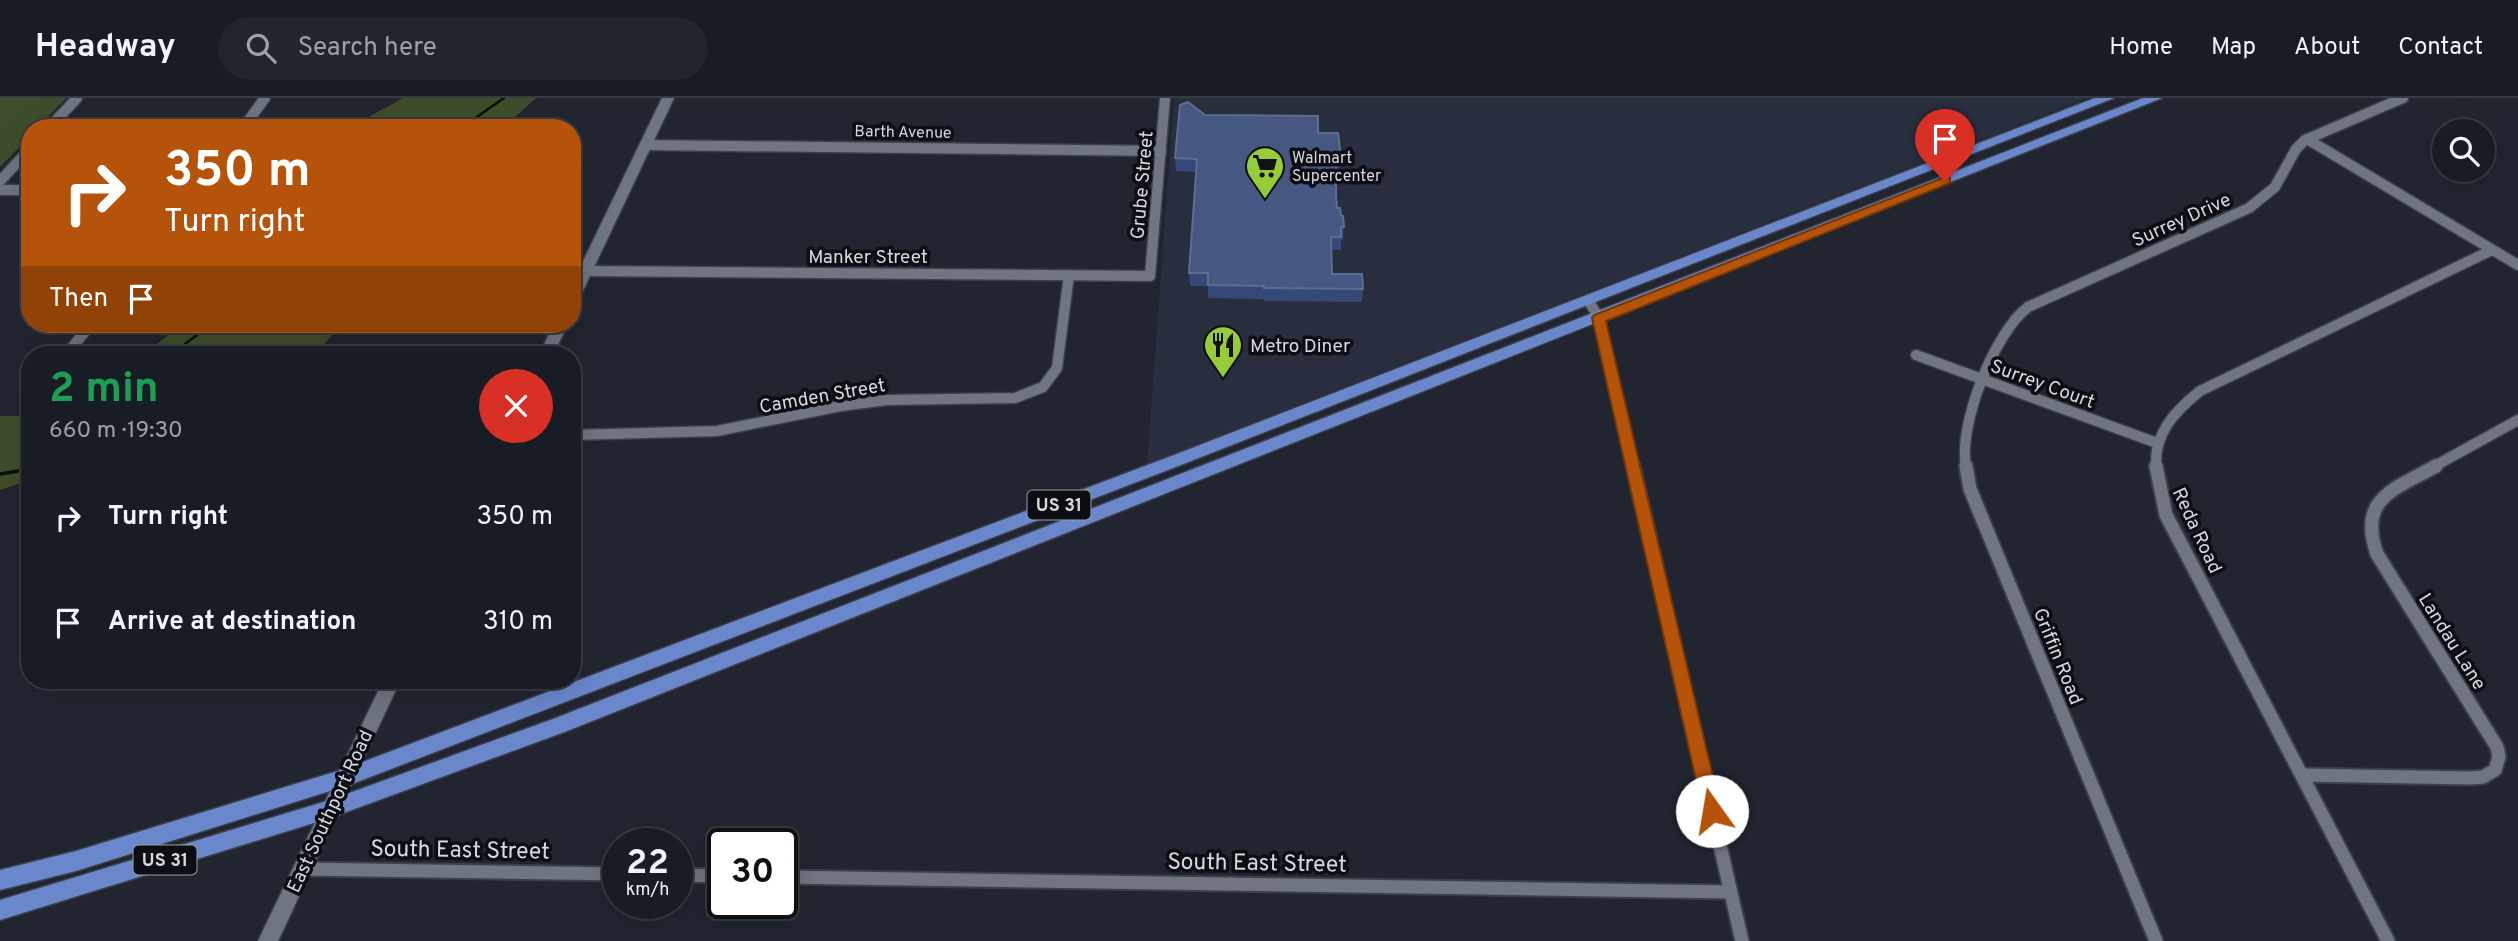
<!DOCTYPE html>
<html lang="en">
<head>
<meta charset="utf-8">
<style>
  body { margin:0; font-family:Overpass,sans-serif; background:#21252c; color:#f1f3f6; height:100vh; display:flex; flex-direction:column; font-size:26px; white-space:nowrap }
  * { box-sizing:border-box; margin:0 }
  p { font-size:23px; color:#9fa1a6 }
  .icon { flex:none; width:38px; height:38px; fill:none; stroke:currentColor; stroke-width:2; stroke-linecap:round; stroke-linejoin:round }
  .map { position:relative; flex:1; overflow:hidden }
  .drawer { position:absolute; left:21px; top:248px; width:560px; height:343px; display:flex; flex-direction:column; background:#181c24; border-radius:28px; box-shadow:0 7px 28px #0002,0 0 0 2px #363a41 }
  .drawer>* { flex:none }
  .guide { position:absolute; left:21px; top:21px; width:560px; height:214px; border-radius:28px; box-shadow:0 7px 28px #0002,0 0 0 2px #363a41; background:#b45309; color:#fff; overflow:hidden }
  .buttons { position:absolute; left:2432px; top:21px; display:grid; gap:14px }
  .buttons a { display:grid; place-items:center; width:63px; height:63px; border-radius:50%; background:#181c24; box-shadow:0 7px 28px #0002,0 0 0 2px #363a41; font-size:35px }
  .speed { position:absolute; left:602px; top:730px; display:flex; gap:14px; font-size:35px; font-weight:700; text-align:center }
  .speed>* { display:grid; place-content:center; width:91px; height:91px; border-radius:50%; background:#181c24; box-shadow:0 7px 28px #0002,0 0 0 2px #363a41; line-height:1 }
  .speed small { font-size:18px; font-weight:400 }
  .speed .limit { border:4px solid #111; border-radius:10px; background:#fff; color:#111 }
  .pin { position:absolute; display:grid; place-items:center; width:60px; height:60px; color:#fff; margin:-72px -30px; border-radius:50% 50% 50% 0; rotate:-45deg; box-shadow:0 0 7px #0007 }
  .pin .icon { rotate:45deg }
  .me { position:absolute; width:77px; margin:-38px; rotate:347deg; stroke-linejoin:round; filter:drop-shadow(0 0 5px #0008) }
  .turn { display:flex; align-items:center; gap:24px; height:147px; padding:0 28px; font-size:32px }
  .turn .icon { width:91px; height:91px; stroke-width:2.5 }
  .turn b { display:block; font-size:49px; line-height:60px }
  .then { display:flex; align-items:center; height:66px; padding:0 28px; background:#0003; gap:14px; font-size:26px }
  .round { display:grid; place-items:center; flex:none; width:74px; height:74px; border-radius:37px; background:#21252c }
  .overview { display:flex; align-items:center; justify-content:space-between; height:119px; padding:0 28px }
  h1 { font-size:42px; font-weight:700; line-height:52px; color:#1e9e55 }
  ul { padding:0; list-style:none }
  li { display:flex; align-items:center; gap:21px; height:105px; padding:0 28px }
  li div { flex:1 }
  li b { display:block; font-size:26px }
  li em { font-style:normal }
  header { display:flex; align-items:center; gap:42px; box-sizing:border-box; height:98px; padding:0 35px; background:#181c24; border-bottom:2px solid #363a41 }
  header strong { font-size:33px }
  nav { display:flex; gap:38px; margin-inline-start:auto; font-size:24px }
  .search { width:490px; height:63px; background:#21252c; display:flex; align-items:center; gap:18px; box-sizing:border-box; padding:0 24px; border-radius:38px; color:#9fa1a6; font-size:26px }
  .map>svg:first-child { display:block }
</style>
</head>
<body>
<header>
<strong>Headway</strong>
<div class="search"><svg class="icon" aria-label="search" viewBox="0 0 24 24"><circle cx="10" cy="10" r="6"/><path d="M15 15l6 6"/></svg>Search here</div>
<nav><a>Home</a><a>Map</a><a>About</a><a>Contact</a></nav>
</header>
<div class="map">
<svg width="2518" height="843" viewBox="0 0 2518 843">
  <rect width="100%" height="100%" fill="#202530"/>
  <path fill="#282e3e" d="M1174 0H2088L1147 366Z"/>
  <g fill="#3e4e2a">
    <path d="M0 0H66L37 30H30V38L0 69Z"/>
    <path d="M403 0H536L515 19 495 30H349Z"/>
    <path d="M180 226H341L315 257H145Z"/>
    <path d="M0 318H30V382L0 392Z"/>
  </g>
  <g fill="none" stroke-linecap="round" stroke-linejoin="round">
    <g stroke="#081200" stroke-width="2.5">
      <path d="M461 30 504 0"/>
      <path d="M170 257 212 226"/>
    </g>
    <path stroke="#081200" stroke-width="3.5" d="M0 376 30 371"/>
    <defs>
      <g id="street-far1">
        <path d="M49 30 77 0"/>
        <path d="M243 30 265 0"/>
        <path d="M2307 41 2518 167"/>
        <path d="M645 47 1161 53"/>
        <path d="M0 83 30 51"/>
        <path d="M0 92H30"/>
        <path d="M586 173 1150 178 1165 0"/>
        <path d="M1588 202 1599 220 1633 369"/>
        <path d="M66 257 91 226"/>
        <path d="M1916 257 2157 345"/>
        <path d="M572 337 717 333 841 308 887 302 1015 300 1043 289 1057 270 1069 177"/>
        <path d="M1966 369C1958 327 1994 235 2028 209L2249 110 2275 89 2296 51 2305 42 2403 0"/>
        <path d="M2156 369C2154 335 2175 313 2200 293L2492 152"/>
        <path d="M2433 369 2518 322"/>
      </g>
      <g id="street">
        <path d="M1633 368 1742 843"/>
        <path d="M1966 368 1970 391 2156 843"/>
        <path d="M2156 368 2166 417 2388 843"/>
        <path d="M2302 677 2470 680 2483 679 2495 672 2499 659 2497 649 2377 456C2357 400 2395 391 2436 368"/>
        <path d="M302 771 618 776"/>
        <path d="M677 777 723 778"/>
        <path d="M782 779 1730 794"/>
      </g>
      <g id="secondary">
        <path d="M662 0H674L579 201 572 206V186Z"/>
        <path d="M554 226H568L553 257H539Z"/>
        <path d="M383 583H400L278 843H258Z"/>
      </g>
      <g id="primary">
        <path d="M2095 0H2114L1186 365 352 686 76 773 0 792V772L76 753 344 671 1174 357Z"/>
        <path d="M2143 0H2162L567 633 330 720 0 822V802L330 702 553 621Z"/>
      </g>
    </defs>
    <use href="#street-far1" stroke="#3b3f48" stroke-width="13"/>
    <use href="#street" stroke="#3b3f48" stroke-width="17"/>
    <use href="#secondary" stroke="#3b3f48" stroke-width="3"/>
    <use href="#primary" stroke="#3b3f48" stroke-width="3"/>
    <use href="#street-far1" stroke="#6f7581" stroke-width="10"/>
    <use href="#street" stroke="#6f7581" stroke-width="13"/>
    <use href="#secondary" fill="#6f7581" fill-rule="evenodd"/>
    <use href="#primary" fill="#6a87cc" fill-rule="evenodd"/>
  </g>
  <path fill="#354877" d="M1205 17 1318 35 1341 59 1340 72H1339L1338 80H1336V98L1337 110 1344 129 1343 142H1341V152H1331L1332 176 1363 191 1362 204 1264 203V201L1208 200V188H1190L1189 175 1196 74 1176 73 1175 60Z"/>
  <path fill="#465882" stroke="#5d6c91" stroke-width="2" d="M1188 4 1205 17 1318 18V35H1338L1341 59H1339V67H1336V98L1337 110H1340L1341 118H1343L1344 129H1341V139H1331L1332 176H1362L1363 191 1264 190V188L1208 187V175H1189L1197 61 1175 60 1180 7Z"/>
  <path fill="#b45309" stroke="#753606" stroke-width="2" d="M1945 79 1950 80V85L1606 223 1721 713 1718 719 1712 721 1705 719 1703 713 1592 220 1594 217Z"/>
  <defs>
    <symbol id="supermarket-pin" viewBox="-11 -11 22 30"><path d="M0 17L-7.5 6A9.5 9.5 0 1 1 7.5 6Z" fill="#96cc39" stroke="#0c0e13"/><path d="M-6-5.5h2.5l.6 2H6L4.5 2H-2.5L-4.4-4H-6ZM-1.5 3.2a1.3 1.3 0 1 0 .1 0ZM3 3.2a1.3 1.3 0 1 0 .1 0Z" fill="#111"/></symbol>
    <symbol id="restaurant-pin" viewBox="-11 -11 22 30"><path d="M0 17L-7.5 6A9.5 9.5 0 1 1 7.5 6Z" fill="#96cc39" stroke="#0c0e13"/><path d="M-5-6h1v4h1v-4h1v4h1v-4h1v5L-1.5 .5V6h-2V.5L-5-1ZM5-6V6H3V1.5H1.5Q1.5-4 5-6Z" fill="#111"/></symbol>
  </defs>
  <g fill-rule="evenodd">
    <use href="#supermarket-pin" x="1243" y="46" width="44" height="60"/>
    <use href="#restaurant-pin" x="1201" y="225" width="44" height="60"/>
  </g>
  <g text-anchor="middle" stroke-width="7" stroke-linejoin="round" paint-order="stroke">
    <g font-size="16" fill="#d6d9e0" stroke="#0c0e13">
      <text transform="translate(903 33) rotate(1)" y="6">Barth Avenue</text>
    </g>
    <g font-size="16" fill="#d6d9e0" stroke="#0c0e13" text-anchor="start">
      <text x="1292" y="65">Walmart<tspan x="1292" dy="18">Supercenter</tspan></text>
    </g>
    <g fill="#0c0e13" stroke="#999ca2" stroke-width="2">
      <rect x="1027.5" y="392.5" width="63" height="29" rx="5"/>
      <rect x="133.5" y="747.5" width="63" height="29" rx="5"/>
    </g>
    <g font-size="18" font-weight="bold" fill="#d6d9e0">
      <text x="1059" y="413">US 31</text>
      <text x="165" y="768">US 31</text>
    </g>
    <g font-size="19" fill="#d6d9e0" stroke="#0c0e13">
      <text transform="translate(1141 87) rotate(-85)" y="7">Grube Street</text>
      <text transform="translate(2181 121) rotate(-24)" y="7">Surrey Drive</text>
      <text x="868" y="165">Manker Street</text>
      <text transform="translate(2043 285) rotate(20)" y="7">Surrey Court</text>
      <text transform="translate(822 297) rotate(-10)" y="7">Camden Street</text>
      <text transform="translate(2198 432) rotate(65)" y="7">Reda Road</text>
      <text transform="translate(2453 543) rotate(58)" y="7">Landau Lane</text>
      <text transform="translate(2059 558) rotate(68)" y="7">Griffin Road</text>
      <text transform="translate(329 713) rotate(-65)" y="7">East Southport Road</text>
    </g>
    <g font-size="19" fill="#d6d9e0" stroke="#0c0e13" text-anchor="start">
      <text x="1250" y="254">Metro Diner</text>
    </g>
    <g font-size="23" fill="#d6d9e0" stroke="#0c0e13">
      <text transform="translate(460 751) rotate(1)" y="8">South East Street</text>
      <text transform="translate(1257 764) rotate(1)" y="8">South East Street</text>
    </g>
  </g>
</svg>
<div class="buttons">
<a><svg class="icon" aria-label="search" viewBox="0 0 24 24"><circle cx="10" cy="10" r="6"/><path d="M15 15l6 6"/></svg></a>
</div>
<div class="speed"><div>22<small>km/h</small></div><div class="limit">30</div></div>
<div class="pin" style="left:1945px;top:83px;background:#d93025"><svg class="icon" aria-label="arrive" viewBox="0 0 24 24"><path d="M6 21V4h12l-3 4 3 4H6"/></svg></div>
<svg class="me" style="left:1712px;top:713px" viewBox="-20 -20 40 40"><circle r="19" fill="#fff"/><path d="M0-13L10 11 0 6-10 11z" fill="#b45309"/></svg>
<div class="guide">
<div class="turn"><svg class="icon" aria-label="right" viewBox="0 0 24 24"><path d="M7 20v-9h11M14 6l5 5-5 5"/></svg><div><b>350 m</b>Turn right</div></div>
<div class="then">Then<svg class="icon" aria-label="arrive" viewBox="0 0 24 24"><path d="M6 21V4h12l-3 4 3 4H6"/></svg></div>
</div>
<section class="drawer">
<div class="overview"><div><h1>2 min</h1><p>660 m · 19:30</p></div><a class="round" style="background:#d93025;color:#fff"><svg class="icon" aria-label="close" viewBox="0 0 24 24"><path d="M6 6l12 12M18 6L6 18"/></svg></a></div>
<ul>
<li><svg class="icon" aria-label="right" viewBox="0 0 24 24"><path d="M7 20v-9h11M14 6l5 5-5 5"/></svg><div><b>Turn right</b></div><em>350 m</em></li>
<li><svg class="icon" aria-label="arrive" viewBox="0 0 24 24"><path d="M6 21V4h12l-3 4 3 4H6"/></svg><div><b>Arrive at destination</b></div><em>310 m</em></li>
</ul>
</section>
</div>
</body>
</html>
